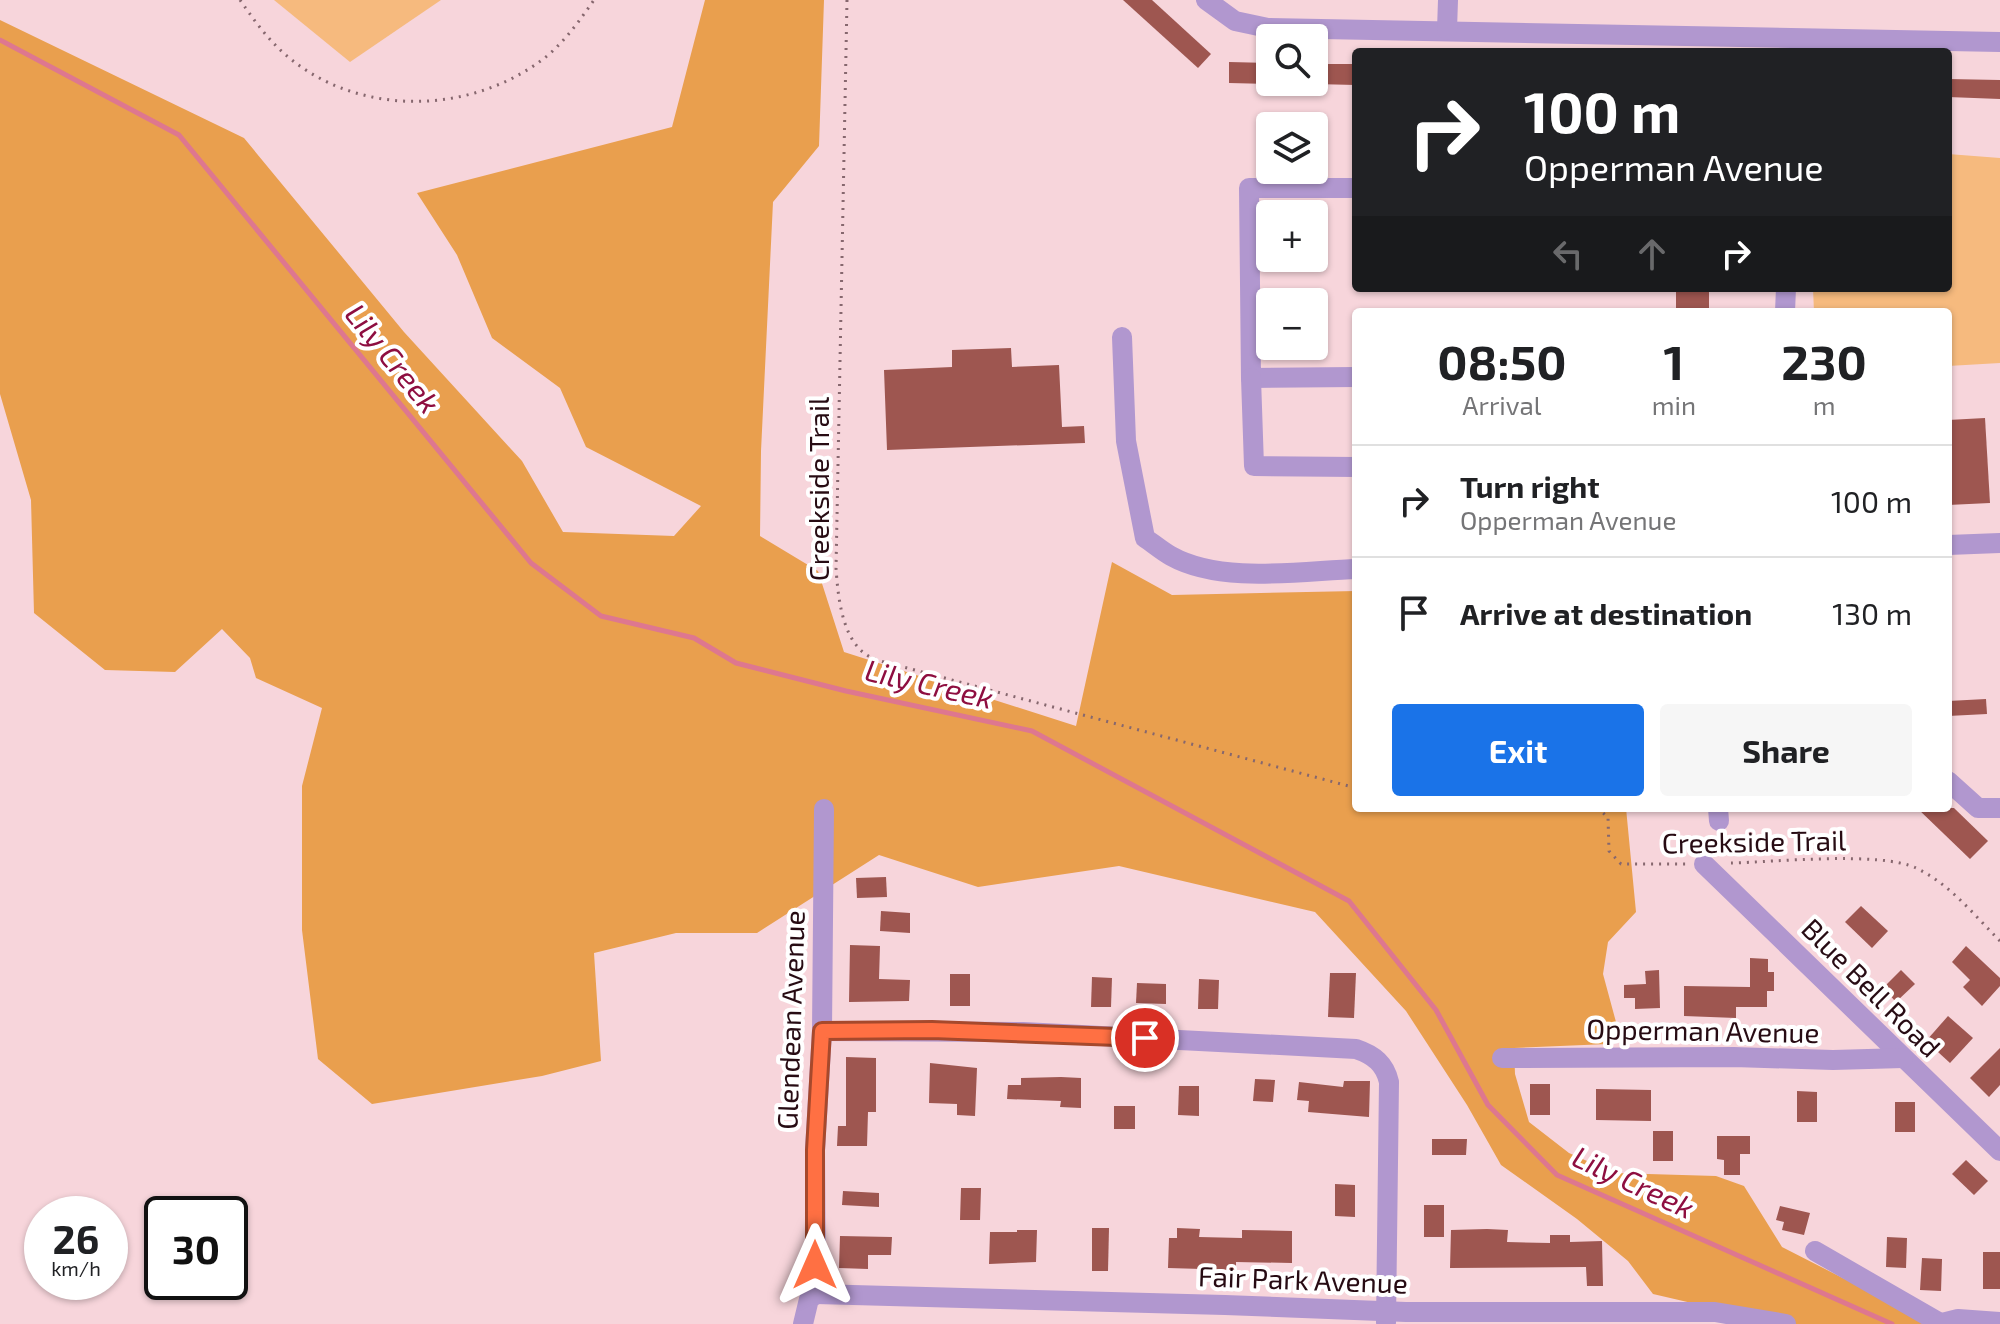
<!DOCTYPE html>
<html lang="en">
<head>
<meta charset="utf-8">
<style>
  body { margin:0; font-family:"Exo 2",sans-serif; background:#f6f6f6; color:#202124; height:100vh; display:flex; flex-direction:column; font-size:30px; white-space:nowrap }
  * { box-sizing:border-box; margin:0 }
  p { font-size:26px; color:#757577 }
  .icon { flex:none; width:44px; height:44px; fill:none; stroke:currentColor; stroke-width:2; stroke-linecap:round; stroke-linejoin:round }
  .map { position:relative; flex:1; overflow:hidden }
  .panel { position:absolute; left:1352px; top:308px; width:600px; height:504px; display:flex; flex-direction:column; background:#fff; border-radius:8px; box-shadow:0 2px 6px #0004 }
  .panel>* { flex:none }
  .banner { position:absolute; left:1352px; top:48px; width:600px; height:244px; border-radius:8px; box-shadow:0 2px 6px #0004; background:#202124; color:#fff; overflow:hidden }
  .controls { position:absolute; left:1256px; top:24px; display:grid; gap:16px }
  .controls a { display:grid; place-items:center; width:72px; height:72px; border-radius:8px; background:#fff; box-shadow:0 2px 6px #0004; font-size:40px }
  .speed { position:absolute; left:24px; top:1196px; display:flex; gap:16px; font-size:40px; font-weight:700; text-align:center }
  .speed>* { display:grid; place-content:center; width:104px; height:104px; border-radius:50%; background:#fff; box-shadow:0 2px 6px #0004; line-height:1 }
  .speed small { font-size:20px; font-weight:400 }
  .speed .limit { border:4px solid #111; border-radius:12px; background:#fff; color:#111 }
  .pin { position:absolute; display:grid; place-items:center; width:68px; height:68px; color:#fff; margin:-34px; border:4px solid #fff; border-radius:50%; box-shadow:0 2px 8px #0007 }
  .me { position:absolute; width:88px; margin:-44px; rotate:0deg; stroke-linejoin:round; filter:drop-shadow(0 0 6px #0008) }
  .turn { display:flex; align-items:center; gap:28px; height:168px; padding:0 40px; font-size:36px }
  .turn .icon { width:104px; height:104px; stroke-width:2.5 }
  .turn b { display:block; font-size:56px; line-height:68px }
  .lanes { display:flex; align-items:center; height:76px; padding:0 40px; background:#0003; justify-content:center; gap:40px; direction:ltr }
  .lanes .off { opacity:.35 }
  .eta { display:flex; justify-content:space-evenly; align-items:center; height:136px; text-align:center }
  .eta b { font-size:48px; font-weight:700; line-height:56px }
  .cta { display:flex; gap:16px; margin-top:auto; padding:16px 40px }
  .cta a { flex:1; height:92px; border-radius:8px; background:#1a73e8; color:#fff; font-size:32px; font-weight:700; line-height:92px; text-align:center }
  .cta a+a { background:#f6f6f6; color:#202124 }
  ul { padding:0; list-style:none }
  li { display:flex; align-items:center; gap:24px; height:112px; padding:0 40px; border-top:2px solid #e0e0e0 }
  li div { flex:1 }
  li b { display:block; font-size:30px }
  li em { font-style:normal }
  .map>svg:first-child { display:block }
</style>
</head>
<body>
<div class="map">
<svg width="2000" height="1324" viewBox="0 0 2000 1324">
  <rect width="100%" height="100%" fill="#f7d5db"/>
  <g fill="#f6ba7e">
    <path d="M274 0H441L350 62Z"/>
    <path d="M1948 154 2000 158V363L1948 366V312H1814L1813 288H1948Z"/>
  </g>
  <path fill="#e99f4e" d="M705 0H824L819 146 773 202 761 451 760 536 818 571 844 652 1076 726 1112 562 1172 595 1356 591V808H1626L1636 912 1608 942 1603 974 1616 1022 1608 1044 1514 1048 1515 1074 1529 1122 1569 1153 1614 1173 1716 1176 1744 1186 1782 1247 1927 1321 1926 1324H1782L1653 1294 1628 1261 1577 1219 1501 1165 1467 1105 1406 1011 1315 912 1119 866 978 887 879 855 757 933H676L594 953 601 1061 542 1076 372 1104 318 1059 302 930V786L322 708 256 678 250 658 222 629 175 672 105 670 34 613 31 500 0 394V20L244 138 404 332 522 461 563 532 674 536 701 506 586 447 560 388 492 338 457 255 417 193 672 127Z"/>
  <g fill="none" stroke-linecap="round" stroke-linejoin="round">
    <path stroke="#de778f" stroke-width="5" d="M0 40 179 135 531 563 601 616 694 638 736 663 846 691 1032 731 1349 901 1436 1010 1488 1105 1557 1175 1892 1324"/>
  </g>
  <g fill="#9e5650">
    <path d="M1123 0H1152L1211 54 1198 68Z"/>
    <path d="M1229 62 1270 63V84L1229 83Z"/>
    <path d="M1314 64H1356V85L1314 84Z"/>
    <path d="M1948 79 2000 80V99L1948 97Z"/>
    <rect x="1676" y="288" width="33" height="24"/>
    <path d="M1011 348 1012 367 1059 365 1062 427 1084 426 1085 443 887 450 884 370 952 367V350Z"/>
    <path d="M1985 418 1990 503 1948 505V420Z"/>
    <path d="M1986 699 1987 714 1948 716V701Z"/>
    <path d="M1917 808H1954L1988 841 1970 859Z"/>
    <path d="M886 877 887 897 857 898 856 878Z"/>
    <path d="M1861 906 1888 931 1872 948 1845 922Z"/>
    <path d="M881 911 910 913V933L880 931Z"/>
    <path d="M850 945 880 946 879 979 910 980 909 1001 849 1002Z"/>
    <path d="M1966 946 2000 978V986L1982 1006 1963 987 1970 980 1952 962Z"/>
    <path d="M1750 958 1768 959V972H1774V991H1767V1007H1736V1018L1684 1016V986L1750 987Z"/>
    <path d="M1659 970 1660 1008 1635 1009V998H1624V985L1646 984 1645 971Z"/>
    <path d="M1901 970 1915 984 1896 1002 1883 988Z"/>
    <path d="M1330 973H1356L1354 1018 1328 1017Z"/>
    <rect x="950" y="974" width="20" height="32"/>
    <path d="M1092 977 1112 978 1111 1007H1091Z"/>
    <path d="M1199 979 1219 980 1218 1009H1198Z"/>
    <path d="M1137 983 1166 984V1004L1136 1003Z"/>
    <path d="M1948 1016 1973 1038 1950 1063 1926 1041Z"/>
    <path d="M2000 1048V1085L1989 1097 1970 1078Z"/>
    <path d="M846 1057 876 1058V1112H868L867 1146H837L838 1126H846Z"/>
    <path d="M930 1063 977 1068 975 1116 957 1115V1104L929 1103Z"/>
    <path d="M1061 1077 1081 1078V1108L1060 1107 1061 1101 1007 1099 1008 1085H1021V1078Z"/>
    <path d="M1255 1079 1275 1080 1273 1102 1253 1101Z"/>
    <path d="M1344 1081H1370L1369 1117 1308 1112 1309 1101 1297 1100 1299 1082 1343 1087Z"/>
    <rect x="1530" y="1084" width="20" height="31"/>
    <path d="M1179 1086H1199V1116L1178 1115Z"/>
    <path d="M1596 1089 1651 1090V1121L1596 1120Z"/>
    <path d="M1797 1091 1817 1092V1122H1797Z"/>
    <rect x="1895" y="1102" width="20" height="30"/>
    <rect x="1114" y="1106" width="21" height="23"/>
    <rect x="1653" y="1131" width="20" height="30"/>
    <path d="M1717 1136H1750V1154H1740V1175H1724V1160L1717 1159Z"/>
    <path d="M1432 1139H1467L1466 1155H1432Z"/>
    <path d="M1966 1160 1988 1181 1974 1195 1952 1174Z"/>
    <path d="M1335 1184 1355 1185V1217L1335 1216Z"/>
    <path d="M961 1188H981L980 1220H960Z"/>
    <path d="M843 1191 879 1193V1207L842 1205Z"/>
    <rect x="1424" y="1205" width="20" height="32"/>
    <path d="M1780 1206 1810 1213 1804 1235 1782 1230 1784 1222 1776 1220Z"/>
    <path d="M1092 1228H1109L1108 1271H1092Z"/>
    <path d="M1177 1228 1200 1229 1199 1237 1242 1238V1230L1292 1231V1263L1236 1262V1270L1168 1268 1169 1238H1177Z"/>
    <path d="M1487 1229 1508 1230 1507 1242 1550 1243V1235H1570V1242L1602 1241 1603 1286H1587L1586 1267 1450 1268 1451 1230Z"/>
    <path d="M1017 1230H1037L1036 1262 989 1264 990 1232H1017Z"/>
    <path d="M840 1236 892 1237 891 1255H868V1269L839 1268Z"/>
    <path d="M1887 1237 1907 1238 1906 1268 1886 1267Z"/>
    <rect x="1983" y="1252" width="17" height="37"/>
    <path d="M1922 1258 1942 1259 1941 1291 1920 1290Z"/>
  </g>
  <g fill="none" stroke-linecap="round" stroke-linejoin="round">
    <g stroke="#86676e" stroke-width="3" stroke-dasharray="2 6" stroke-linecap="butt">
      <path d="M240 0C254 20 268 40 287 56 360 118 473 115 547 56 566 40 580 20 594 0"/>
      <path d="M847 0 836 568C838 597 842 642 870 657 878 661 888 663 896 665L1356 788"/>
      <path d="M1597 808 1608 817 1609 851 1621 864H1687"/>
      <path d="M1731 863C1775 862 1880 851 1916 868 1950 884 1974 915 2000 941"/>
    </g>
    <g stroke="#b197cf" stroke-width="20">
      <path d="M1206 0 1235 21 1268 28 2000 42"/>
      <path d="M1447 30 1448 0"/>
      <path d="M1356 188H1249L1251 378 1356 377"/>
      <path d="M1785 312 1786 288"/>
      <path d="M1122 337 1126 441 1145 538C1154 544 1162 551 1171 556 1221 584 1300 571 1356 569"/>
      <path d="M1251 378 1254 466 1356 467"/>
      <path d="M1948 545 2000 543"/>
      <path d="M1948 781 1978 808H2000"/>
      <path d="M1718 808 1719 821"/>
      <path d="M1704 864 2000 1151"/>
      <path d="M822 1031 1023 1032 1356 1049C1374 1055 1385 1064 1389 1082L1386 1322"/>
      <path d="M1502 1058 1734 1057 1833 1060 1903 1058"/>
      <path d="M1815 1251 1940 1323"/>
      <path d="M816 1294 1225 1305 1406 1312H1715L1786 1324"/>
      <path d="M803 1324 809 1299 816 1294 815 1150 822 1031 824 809"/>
      <path d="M1938 1324 1958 1319 2000 1322"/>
    </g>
  </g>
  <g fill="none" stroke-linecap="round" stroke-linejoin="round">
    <defs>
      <path id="route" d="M815 1265V1150L822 1031 932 1030 1145 1038"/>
    </defs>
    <use href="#route" stroke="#a6492c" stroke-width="20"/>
    <use href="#route" stroke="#ff7043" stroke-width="14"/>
  </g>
  <g text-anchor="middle" stroke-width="8" stroke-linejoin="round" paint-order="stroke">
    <g font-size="28" fill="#270b13" stroke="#fff">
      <text transform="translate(819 489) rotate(-90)" y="10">Creekside Trail</text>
      <text transform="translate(1754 842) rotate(-1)" y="10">Creekside Trail</text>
      <text transform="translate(1871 988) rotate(45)" y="10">Blue Bell Road</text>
      <text transform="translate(791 1020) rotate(-88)" y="10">Glendean Avenue</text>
      <text transform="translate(1703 1031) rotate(1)" y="10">Opperman Avenue</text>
      <text transform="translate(1303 1280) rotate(2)" y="10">Fair Park Avenue</text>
    </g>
    <g font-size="30" font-style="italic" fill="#8e0e40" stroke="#fff">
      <text transform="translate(392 359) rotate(51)" y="10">Lily Creek</text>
      <text transform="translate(929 685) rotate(13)" y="10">Lily Creek</text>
      <text transform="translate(1633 1183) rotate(25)" y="10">Lily Creek</text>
    </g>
  </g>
</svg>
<div class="controls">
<a><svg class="icon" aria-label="search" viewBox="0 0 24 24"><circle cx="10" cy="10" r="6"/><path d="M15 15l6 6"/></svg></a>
<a><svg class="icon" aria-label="layers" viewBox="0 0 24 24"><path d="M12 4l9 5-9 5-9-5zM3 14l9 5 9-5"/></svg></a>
<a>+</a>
<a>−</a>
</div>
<div class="speed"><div>26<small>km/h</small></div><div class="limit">30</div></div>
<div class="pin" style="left:1145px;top:1038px;background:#d93025"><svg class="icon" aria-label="arrive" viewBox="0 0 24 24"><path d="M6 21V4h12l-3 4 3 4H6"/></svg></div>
<svg class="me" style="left:815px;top:1265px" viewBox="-20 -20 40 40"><path d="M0-17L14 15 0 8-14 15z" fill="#ff7043" stroke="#fff" stroke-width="4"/></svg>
<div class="banner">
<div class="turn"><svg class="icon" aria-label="right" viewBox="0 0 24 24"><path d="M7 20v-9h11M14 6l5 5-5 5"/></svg><div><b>100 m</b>Opperman Avenue</div></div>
<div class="lanes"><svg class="icon off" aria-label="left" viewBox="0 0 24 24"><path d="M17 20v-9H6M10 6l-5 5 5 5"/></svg><svg class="icon off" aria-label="ahead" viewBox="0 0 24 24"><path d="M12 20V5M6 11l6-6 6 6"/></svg><svg class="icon" aria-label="right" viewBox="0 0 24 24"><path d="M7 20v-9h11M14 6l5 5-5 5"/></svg></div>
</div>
<section class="panel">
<div class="eta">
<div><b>08:50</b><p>Arrival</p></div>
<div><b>1</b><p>min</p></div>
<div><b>230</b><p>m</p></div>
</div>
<ul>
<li><svg class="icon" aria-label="right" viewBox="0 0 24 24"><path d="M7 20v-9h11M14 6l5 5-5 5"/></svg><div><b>Turn right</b><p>Opperman Avenue</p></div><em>100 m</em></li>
<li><svg class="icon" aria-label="arrive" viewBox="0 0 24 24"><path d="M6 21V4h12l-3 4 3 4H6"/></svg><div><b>Arrive at destination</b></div><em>130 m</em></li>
</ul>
<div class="cta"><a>Exit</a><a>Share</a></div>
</section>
</div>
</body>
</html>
